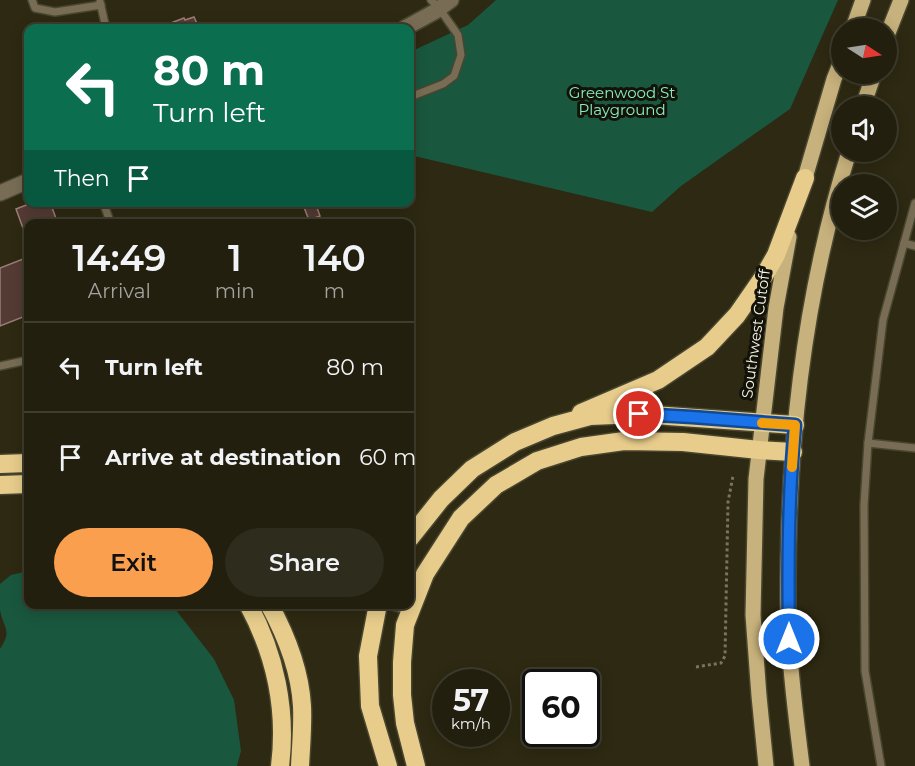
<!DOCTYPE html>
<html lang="en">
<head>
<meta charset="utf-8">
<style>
  body { margin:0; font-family:Montserrat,sans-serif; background:#2e2c1c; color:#f1f3f6; height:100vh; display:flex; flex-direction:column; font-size:22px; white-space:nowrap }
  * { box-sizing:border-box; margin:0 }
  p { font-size:20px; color:#a2a29e }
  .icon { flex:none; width:33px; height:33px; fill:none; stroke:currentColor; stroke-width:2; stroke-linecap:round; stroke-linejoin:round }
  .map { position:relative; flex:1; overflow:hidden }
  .sheet { position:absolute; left:24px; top:219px; width:390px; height:390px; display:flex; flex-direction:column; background:#221f0e; border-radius:12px; box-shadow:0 3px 15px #0003,0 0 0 2px #3f3d2e }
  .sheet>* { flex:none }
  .top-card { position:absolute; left:24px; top:24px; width:390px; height:183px; border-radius:12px; box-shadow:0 3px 15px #0003,0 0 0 2px #3f3d2e; background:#0b6e4f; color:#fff; overflow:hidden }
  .needle { width:39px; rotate:102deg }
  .tools { position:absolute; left:831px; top:18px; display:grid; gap:12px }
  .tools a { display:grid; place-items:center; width:66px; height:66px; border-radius:50%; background:#221f0e; box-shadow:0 3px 15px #0003,0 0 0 2px #3f3d2e; font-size:30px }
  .speed { position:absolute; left:432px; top:669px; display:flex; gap:12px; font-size:30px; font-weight:700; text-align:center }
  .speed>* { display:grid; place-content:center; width:78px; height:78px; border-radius:50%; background:#221f0e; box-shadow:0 3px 15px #0003,0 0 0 2px #3f3d2e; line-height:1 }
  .speed small { font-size:15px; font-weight:400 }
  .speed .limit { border:3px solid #111; border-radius:9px; background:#fff; color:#111 }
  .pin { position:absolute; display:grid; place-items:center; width:51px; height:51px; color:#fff; margin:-26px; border:3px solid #fff; border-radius:50%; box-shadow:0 2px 6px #0007 }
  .me { position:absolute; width:66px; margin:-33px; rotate:0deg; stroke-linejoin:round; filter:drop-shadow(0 0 4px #0008) }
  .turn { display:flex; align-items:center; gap:21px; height:126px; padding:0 30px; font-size:27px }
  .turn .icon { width:78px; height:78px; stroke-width:2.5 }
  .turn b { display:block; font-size:42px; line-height:51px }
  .then { display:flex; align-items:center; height:57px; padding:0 30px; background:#0003; gap:12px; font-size:22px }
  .eta { display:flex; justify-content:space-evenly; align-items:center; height:102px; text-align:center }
  .eta b { font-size:36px; font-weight:600; line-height:42px }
  .primary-button { display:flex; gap:12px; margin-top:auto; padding:12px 30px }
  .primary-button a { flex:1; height:69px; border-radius:36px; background:#f99f4d; color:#111; font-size:24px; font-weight:600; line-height:69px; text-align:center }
  .primary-button a+a { background:#2e2c1c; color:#f1f3f6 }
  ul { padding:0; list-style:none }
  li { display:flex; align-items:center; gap:18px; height:90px; padding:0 30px; border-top:2px solid #3f3d2e }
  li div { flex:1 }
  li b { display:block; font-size:22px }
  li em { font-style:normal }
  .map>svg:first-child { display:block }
</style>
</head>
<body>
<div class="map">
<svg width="915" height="766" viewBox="0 0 915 766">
  <rect width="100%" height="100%" fill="#2d2912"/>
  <g fill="#1a573f">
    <path d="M496 0H838L790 109 681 186 652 212 410 155V52L468 25Z"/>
    <path d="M28 571V604L172 605 214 659 234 700 241 751 237 766H0V649C13 630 3 628 0 610 0 602 0 593 0 584L11 575Z"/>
  </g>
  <g fill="#543b34" stroke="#9c7f77" stroke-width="1.5">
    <path d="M194 17 199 28H164L163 26 184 18 185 20Z"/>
    <path d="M34 202H50L58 224H28V242L16 209Z"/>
    <path d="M294 202H315L320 216 309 220 303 205 296 207Z"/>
    <path d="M28 257V315L0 326V268Z"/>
  </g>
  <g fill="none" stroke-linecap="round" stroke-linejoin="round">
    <defs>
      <g id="service">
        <path d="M32 0 35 8 55 12 101 5"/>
        <path d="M100 2 106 28"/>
        <path d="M410 97 443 84 454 76 461 55 458 35 439 8 431 0"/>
        <path d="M103 202 111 224"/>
        <path d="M904 243 915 246"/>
        <path d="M0 366 28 360"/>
        <path d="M868 443 915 448"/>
        <path d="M386 604 408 611"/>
        <path d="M881 766 865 671 864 505 868 443 883 320 915 203"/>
      </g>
      <g id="tertiary">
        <path d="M405 28 436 11 451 0"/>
        <path d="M0 193 28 181"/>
      </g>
      <g id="primary">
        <path d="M853 28 863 0"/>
        <path d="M886 38 901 0"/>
        <path d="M863 106 874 74"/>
        <path d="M802 188 834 79 842 59"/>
        <path d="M766 766 759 696 753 615 756 479 776 308 789 237"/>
        <path d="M802 766C797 724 791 682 789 640 787 602 788 564 789 526 793 400 811 272 849 152"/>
      </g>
      <g id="motorway">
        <path d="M581 413 658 380 707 347 737 315 764 276 776 255 805 178"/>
        <path d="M0 464 28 463"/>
        <path d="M0 485 28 484"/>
        <path d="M410 538 441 499 472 469 515 442 553 426 590 416 639 414 795 425"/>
        <path d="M248 604C275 654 287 710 280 766"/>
        <path d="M269 604C286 635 300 671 302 706 303 725 301 746 300 766"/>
        <path d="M378 604 368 656 370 706 388 766"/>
        <path d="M416 766 405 723 402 695V662L405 625 425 574 461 518 496 485 537 461 581 447 624 441 683 442 759 450 793 452"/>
      </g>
    </defs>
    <use href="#service" stroke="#494630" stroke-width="10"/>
    <use href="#tertiary" stroke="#494630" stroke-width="18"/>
    <use href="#primary" stroke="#494630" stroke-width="18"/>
    <use href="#motorway" stroke="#494630" stroke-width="21"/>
    <path stroke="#777460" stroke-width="3" stroke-dasharray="3 3" stroke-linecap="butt" d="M696 667 721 663 725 656 728 502 733 476"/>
    <use href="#service" stroke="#786d54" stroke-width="7"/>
    <use href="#tertiary" stroke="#786d54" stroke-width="15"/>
    <use href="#primary" stroke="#c7b17c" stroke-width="15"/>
    <use href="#motorway" stroke="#e7cc8b" stroke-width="18"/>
  </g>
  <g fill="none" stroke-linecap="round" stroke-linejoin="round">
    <defs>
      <path id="route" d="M639 414 692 417 795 425C788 496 788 568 789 639"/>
    </defs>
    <use href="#route" stroke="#114b97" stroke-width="15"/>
    <use href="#route" stroke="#1a73e8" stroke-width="10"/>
    <path stroke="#f59e0b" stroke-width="10" d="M762 423 795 425 792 467"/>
  </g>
  <g text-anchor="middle" stroke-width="6" stroke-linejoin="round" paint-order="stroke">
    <g font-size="15" fill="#86eec0" stroke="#131208">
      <text x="622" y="98">Greenwood St<tspan x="622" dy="17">Playground</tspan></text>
    </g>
    <g font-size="15" fill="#f7f5e7" stroke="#131208">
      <text transform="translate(756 334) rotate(-82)" y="5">Southwest Cutoff</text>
    </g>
  </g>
</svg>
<div class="tools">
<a><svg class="needle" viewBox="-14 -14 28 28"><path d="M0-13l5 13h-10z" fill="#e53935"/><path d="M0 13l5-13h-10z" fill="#a2a29e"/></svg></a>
<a><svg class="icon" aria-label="sound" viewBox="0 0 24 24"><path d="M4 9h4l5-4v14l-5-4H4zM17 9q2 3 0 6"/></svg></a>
<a><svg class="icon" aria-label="layers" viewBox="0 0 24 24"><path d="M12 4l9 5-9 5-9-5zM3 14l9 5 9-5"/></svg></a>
</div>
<div class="speed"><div>57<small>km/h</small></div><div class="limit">60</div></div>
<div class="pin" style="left:639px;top:414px;background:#d93025"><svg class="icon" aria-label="arrive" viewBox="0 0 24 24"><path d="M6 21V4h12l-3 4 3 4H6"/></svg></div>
<svg class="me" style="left:789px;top:639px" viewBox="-20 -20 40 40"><circle r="17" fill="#1a73e8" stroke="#fff" stroke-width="3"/><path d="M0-11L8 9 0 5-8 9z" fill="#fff"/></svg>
<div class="top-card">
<div class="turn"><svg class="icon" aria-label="left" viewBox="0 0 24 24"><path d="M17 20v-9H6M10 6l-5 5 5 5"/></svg><div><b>80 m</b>Turn left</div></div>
<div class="then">Then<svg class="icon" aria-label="arrive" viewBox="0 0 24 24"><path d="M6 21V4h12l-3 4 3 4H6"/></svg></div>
</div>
<section class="sheet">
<div class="eta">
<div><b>14:49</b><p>Arrival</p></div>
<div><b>1</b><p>min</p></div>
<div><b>140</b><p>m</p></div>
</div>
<ul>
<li><svg class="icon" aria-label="left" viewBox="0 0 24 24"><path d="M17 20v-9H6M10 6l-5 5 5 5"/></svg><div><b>Turn left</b></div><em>80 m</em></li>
<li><svg class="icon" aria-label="arrive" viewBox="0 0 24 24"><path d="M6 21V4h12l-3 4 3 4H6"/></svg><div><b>Arrive at destination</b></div><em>60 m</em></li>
</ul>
<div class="primary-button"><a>Exit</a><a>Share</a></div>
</section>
</div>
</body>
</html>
